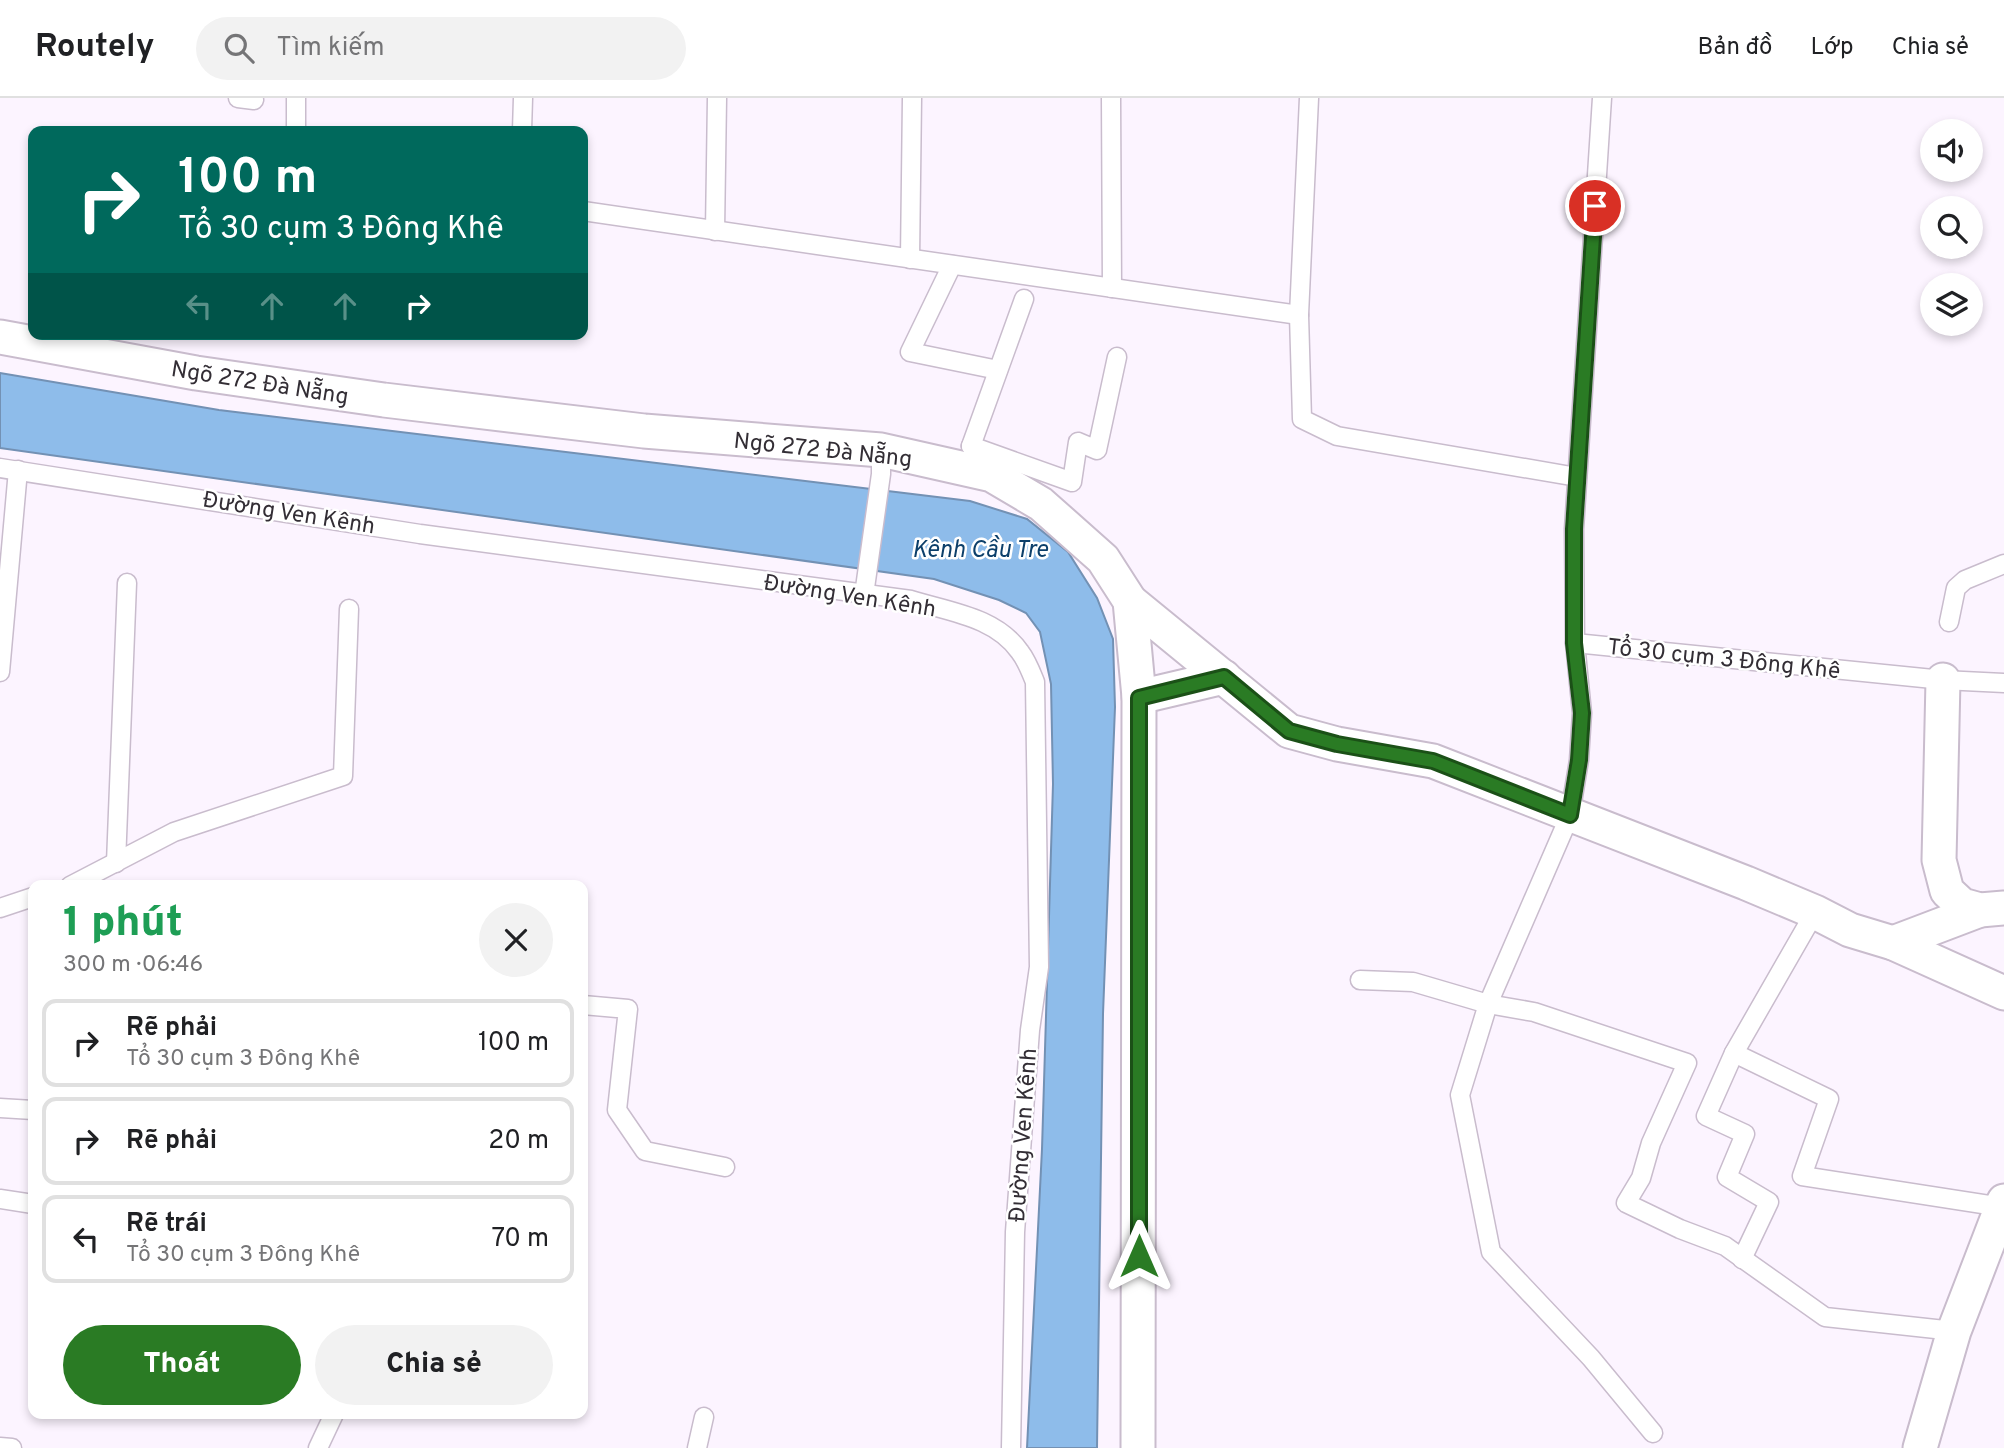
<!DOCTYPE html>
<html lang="vi">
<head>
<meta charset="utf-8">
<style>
  body { margin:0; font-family:Overpass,sans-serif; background:#f2f2f2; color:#202124; height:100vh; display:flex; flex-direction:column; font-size:26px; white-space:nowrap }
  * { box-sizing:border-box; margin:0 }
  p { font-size:23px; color:#757577 }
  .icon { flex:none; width:38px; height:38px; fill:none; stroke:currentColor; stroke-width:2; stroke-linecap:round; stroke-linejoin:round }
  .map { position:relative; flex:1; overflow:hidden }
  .drawer { position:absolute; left:28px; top:782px; width:560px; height:539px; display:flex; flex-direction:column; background:#fff; border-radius:14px; box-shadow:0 4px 10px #0003 }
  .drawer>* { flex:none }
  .banner { position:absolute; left:28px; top:28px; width:560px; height:214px; border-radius:14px; box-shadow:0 4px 10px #0003; background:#00695c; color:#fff; overflow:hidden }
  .buttons { position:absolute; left:1920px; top:21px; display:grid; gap:14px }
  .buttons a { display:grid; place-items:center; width:63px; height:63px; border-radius:50%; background:#fff; box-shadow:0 4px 10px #0003; font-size:35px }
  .pin { position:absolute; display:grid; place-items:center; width:60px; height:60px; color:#fff; margin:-30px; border:4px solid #fff; border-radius:50%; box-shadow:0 2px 7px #0007 }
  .me { position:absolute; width:77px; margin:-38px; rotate:0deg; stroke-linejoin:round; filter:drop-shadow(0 0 5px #0008) }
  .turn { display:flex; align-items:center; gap:24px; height:147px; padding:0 35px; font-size:32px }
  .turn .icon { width:91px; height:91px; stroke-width:2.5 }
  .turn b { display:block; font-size:49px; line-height:60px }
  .lanes { display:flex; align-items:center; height:66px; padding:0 35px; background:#0003; justify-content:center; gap:35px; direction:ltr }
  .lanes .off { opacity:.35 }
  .round { display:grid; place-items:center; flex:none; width:74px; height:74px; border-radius:37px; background:#f2f2f2 }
  .summary { display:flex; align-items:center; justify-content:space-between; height:119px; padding:0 35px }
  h1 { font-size:42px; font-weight:800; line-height:52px; color:#1e9e55 }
  .action { display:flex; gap:14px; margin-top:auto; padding:14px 35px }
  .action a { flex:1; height:80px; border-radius:42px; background:#2a7b24; color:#fff; font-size:28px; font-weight:800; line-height:80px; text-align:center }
  .action a+a { background:#f2f2f2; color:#202124 }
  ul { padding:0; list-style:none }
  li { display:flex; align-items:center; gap:21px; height:88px; margin:0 14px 10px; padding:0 21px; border:4px solid #e0e0e0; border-radius:14px }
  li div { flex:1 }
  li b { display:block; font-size:26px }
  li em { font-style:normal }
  header { display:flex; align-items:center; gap:42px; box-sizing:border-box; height:98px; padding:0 35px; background:#fff; border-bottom:2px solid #e0e0e0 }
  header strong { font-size:33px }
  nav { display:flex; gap:38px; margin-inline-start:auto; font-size:24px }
  .search { width:490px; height:63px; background:#f2f2f2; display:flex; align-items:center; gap:18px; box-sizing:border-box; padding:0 24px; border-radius:38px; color:#757577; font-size:26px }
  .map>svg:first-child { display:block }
</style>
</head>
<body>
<header>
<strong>Routely</strong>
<div class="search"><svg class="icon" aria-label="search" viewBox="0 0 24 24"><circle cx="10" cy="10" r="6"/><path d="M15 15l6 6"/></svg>Tìm kiếm</div>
<nav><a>Bản đồ</a><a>Lớp</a><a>Chia sẻ</a></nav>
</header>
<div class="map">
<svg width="2004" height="1350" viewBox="0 0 2004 1350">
  <rect width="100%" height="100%" fill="#fcf4ff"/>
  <path fill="#8ebcea" stroke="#7391b4" stroke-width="2" d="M0 275 219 312 970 403 1027 421 1068 454 1097 500 1113 541 1115 609 1103 916 1097 1350H1027L1042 1051 1053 686 1051 586 1040 534 1026 515 999 502 934 481 0 350Z"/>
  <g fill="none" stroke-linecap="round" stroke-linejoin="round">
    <defs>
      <g id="service">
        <path d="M238 0 254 2"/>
        <path d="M296 0V33"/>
        <path d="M1111 0 1112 190"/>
        <path d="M1309 0 1299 217 1302 321 1337 338 1577 379"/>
        <path d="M1602 0 1574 431 1575 545 1582 615 1579 662 1570 717 1488 906 1460 997 1491 1154 1591 1260 1653 1335"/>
        <path d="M522 33 523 0"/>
        <path d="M583 113 1299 217"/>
        <path d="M715 133 717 0"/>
        <path d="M910 161 912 0"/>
        <path d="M952 167 910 254 998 272"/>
        <path d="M971 348 1072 384 1078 344 1097 352 1117 259"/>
        <path d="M978 357 971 348 1024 201"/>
        <path d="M0 370 420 436 911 502C950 514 996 519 1020 554 1027 563 1031 574 1035 584L1039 869 1030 932 1015 1134 1011 1350"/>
        <path d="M864 497 881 376V352"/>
        <path d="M1949 524 1956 490 1965 482 2004 466"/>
        <path d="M1575 545 1943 582 2004 585"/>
        <path d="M0 574 18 372"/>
        <path d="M116 765 127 485"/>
        <path d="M70 788 174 734 343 678 349 511"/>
        <path d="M0 810 33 799"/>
        <path d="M1815 814 1734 955 1829 1001 1802 1078 2002 1109"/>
        <path d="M1360 882 1413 884 1488 906 1534 914 1687 965 1651 1045 1641 1080 1626 1105 1680 1131 1725 1148 1825 1219 1954 1233"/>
        <path d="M583 907 628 911 617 1012 645 1053 725 1069"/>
        <path d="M1734 955 1706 1018 1745 1036 1727 1079 1769 1104 1742 1161"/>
        <path d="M0 1010 33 1012"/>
        <path d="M0 1101 33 1106"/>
        <path d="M0 1349 12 1350"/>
        <path d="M318 1350 334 1316"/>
        <path d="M697 1350 704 1319"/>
      </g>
      <g id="minor">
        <path d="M0 239 196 275 384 302 644 333 881 352 992 377 1041 406 1103 461 1130 503 1139 599 1138 1350"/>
        <path d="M1130 503 1289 633 1337 646 1433 663 1746 785 1815 814 1850 832 1893 845 2004 895"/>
        <path d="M1943 582 1939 762 1947 793 1962 807 1980 812 2004 810"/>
        <path d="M1139 599 1224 579"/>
        <path d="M1893 845 1980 812"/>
        <path d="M1920 1350 1954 1233 2004 1103"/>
      </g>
    </defs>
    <use href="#service" stroke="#c9bccd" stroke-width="21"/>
    <use href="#minor" stroke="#c9bccd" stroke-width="37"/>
    <use href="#service" stroke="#fff" stroke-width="18"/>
    <use href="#minor" stroke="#fff" stroke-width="33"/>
  </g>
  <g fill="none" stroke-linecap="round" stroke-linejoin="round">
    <defs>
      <path id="route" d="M1139 1158V600L1224 579 1289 633 1337 646 1433 663 1570 717 1579 662 1582 615 1574 545V431L1595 108"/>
    </defs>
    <use href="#route" stroke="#1b5017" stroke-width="18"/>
    <use href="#route" stroke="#2a7b24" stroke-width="12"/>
  </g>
  <g text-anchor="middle" stroke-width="5" stroke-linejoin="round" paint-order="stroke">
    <g font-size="23" fill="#332e35" stroke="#fff">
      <text transform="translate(260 284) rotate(9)" y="8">Ngõ 272 Đà Nẵng</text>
      <text transform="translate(823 351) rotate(6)" y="8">Ngõ 272 Đà Nẵng</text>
      <text transform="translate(289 414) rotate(9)" y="8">Đường Ven Kênh</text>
      <text transform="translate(850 497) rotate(9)" y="8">Đường Ven Kênh</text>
      <text transform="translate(1724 560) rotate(6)" y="8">Tổ 30 cụm 3 Đông Khê</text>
      <text transform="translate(1022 1037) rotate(-86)" y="8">Đường Ven Kênh</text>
    </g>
    <g font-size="24" font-style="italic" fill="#0c3f6a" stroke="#fff">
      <text x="980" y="459">Kênh Cầu Tre</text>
    </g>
  </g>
</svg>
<div class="buttons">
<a><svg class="icon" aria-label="sound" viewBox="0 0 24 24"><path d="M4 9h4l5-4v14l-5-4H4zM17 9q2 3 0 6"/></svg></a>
<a><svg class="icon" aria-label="search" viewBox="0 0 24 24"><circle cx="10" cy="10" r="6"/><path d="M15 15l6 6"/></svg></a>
<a><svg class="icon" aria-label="layers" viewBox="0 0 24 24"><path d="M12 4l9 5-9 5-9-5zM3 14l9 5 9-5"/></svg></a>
</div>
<div class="pin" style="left:1595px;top:108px;background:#d93025"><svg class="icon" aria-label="arrive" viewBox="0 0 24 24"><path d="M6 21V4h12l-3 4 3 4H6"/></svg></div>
<svg class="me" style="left:1139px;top:1158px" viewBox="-20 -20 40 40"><path d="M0-17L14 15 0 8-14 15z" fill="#2a7b24" stroke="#fff" stroke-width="4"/></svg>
<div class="banner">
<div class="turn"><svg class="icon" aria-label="right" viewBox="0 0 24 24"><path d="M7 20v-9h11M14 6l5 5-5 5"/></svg><div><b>100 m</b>Tổ 30 cụm 3 Đông Khê</div></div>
<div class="lanes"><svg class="icon off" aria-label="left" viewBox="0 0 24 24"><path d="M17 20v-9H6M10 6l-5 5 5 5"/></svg><svg class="icon off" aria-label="ahead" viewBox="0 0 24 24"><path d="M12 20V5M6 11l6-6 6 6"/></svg><svg class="icon off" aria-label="ahead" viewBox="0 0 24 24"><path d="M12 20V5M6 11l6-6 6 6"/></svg><svg class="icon" aria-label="right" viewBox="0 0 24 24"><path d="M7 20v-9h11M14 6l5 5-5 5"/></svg></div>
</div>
<section class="drawer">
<div class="summary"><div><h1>1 phút</h1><p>300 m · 06:46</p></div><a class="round"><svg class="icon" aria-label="close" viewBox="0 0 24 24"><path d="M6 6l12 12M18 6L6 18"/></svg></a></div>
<ul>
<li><svg class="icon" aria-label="right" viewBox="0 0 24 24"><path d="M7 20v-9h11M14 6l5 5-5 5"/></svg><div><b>Rẽ phải</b><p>Tổ 30 cụm 3 Đông Khê</p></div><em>100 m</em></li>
<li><svg class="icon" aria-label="right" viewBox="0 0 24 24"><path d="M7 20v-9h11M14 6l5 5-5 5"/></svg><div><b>Rẽ phải</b></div><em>20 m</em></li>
<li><svg class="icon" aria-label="left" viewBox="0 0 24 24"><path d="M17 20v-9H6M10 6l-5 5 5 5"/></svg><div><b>Rẽ trái</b><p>Tổ 30 cụm 3 Đông Khê</p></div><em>70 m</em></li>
</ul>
<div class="action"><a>Thoát</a><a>Chia sẻ</a></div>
</section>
</div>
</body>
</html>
